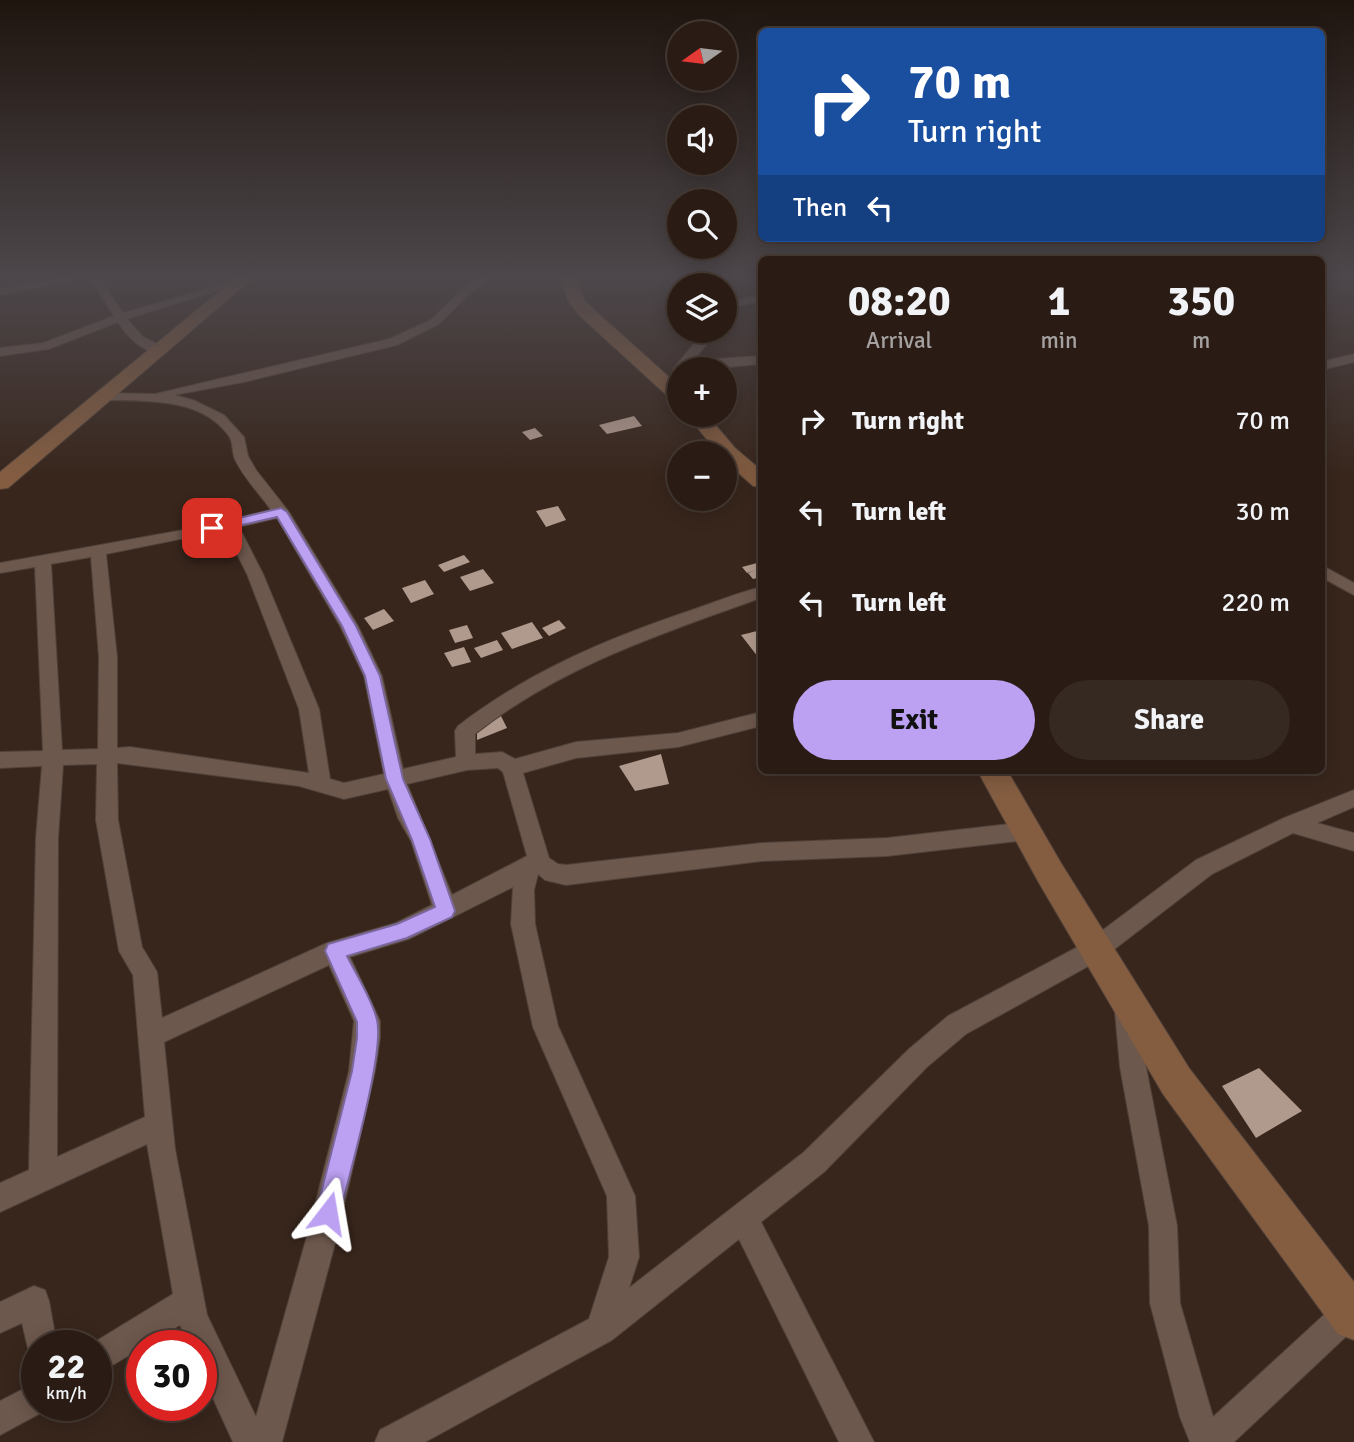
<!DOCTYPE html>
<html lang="en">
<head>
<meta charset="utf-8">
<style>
  body { margin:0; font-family:Signika,sans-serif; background:#362922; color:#f1f3f6; height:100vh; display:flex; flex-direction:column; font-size:26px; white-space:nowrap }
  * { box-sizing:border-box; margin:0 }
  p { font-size:23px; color:#a5a1a0 }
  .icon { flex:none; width:38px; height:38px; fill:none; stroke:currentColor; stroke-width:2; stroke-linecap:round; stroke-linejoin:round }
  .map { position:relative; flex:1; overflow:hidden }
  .panel { position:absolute; left:758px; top:256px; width:567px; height:518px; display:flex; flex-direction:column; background:#2a1c15; border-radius:10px; box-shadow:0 4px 18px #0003,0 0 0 2px #463a34 }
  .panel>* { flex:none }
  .top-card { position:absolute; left:758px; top:28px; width:567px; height:214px; border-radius:10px; box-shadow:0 4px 18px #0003,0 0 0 2px #463a34; background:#1a4fa0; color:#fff; overflow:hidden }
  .needle { width:46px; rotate:256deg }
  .fabs { position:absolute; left:667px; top:21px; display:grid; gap:14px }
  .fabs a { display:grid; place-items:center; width:70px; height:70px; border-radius:50%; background:#2a1c15; box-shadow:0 4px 18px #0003,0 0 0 2px #463a34; font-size:35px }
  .speed { position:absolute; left:21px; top:1330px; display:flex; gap:14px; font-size:35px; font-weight:700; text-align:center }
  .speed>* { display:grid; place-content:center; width:91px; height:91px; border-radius:50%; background:#2a1c15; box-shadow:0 4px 18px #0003,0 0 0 2px #463a34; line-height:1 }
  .speed small { font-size:18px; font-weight:400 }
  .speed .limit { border:10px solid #d22; background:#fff; color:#111 }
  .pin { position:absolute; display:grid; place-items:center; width:60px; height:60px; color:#fff; margin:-30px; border-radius:14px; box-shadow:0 4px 10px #0006 }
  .me { position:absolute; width:77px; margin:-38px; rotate:14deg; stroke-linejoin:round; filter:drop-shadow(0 0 5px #0008) }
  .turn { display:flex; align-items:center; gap:24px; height:147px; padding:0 35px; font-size:32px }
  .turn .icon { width:91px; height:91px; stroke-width:2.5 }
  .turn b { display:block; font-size:49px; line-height:60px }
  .then { display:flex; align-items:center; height:66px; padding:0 35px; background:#0003; gap:14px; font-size:26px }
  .eta { display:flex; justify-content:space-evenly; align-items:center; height:119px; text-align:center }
  .eta b { font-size:42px; font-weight:700; line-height:49px }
  .button { display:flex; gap:14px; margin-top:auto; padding:14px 35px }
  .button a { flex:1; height:80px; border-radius:42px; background:#bca0f2; color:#111; font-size:28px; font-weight:700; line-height:80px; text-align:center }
  .button a+a { background:#362922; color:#f1f3f6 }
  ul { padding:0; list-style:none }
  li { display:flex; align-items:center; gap:21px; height:91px; padding:0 35px }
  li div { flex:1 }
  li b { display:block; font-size:26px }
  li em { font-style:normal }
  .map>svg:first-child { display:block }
</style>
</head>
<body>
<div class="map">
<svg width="1354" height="1442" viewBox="0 0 1354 1442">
  <rect width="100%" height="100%" fill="#38261c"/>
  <g fill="#b0998d">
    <path d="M634 416 642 426 607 434 599 425Z"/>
    <path d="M535 428 543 436 530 440 522 432Z"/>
    <path d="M558 506 566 520 546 527 536 511Z"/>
    <path d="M464 555 470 562 444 572 438 565Z"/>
    <path d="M757 563 761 568V577L753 579 748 573 756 570 747 573 742 567Z"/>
    <path d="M483 569 494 583 470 591 460 577Z"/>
    <path d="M425 580 434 594 411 603 402 588Z"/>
    <path d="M384 609 394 621 373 630 364 618Z"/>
    <path d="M559 620 566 628 549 636 542 628Z"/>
    <path d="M532 622 543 638 512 649 501 633Z"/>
    <path d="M467 625 473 638 455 643 449 630Z"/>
    <path d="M761 630V655L758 657 741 635Z"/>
    <path d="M497 640 503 650 481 658 474 648Z"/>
    <path d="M464 647 471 662 452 667 444 653Z"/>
    <path d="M500 714 507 728 477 740V729Z"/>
    <path d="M661 754 669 784 635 791 619 766Z"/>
    <path d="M1259 1068 1302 1111 1256 1138 1222 1086Z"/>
  </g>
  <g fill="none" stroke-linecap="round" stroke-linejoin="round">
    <defs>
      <g id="street">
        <path d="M66 277H88L0 295V289Z"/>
        <path d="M89 277H99L123 313 236 280 245 282 127 319 143 337 164 347V353C145 355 127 337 118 322L49 349 0 356V348L43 343 114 316Z"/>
        <path d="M482 277H494L468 295 439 324 397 345 244 382 174 395 193 400 224 415 244 437 248 456 256 470 289 512 358 626 382 676 403 769 456 757 455 731 458 726C528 672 606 639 689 611 713 603 737 593 761 587V598C660 634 560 667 475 734V754L502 752 515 759 576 742 678 733 761 712V726L678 747 576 758 523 773 549 858 558 864 566 865 762 843 887 838 1026 822 1034 825 1037 831 1034 837 1026 840 887 856 762 861 566 885 545 880 538 874 534 890 535 924 558 1026 635 1196 639 1257 629 1288 804 1152 909 1049 948 1016 1087 942 1196 860 1284 818 1354 790V807L1317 823 1354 833V851L1293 833 1212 874 1103 958 966 1034 927 1067 824 1172 761 1222 874 1442H839L739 1239 612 1340 425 1442H375L380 1430 589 1319 609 1257 607 1196 533 1027 511 924 513 887 409 939 350 957 380 1021V1038L375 1071 337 1236 282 1442H233L201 1372V1346H189L180 1325 96 1375V1346H88L173 1294 147 1144 0 1212V1183L29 1170 36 838 42 766 0 768V752L43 751 35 567 0 573V563L194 528 271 510C259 493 242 476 234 457 232 450 233 442 229 436 201 397 146 401 104 400L99 399V393L155 394 389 339 431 320 460 291ZM277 518 340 626 364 676 384 774 344 783 330 779 319 709 263 574 239 527ZM225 530 247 574 299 709 309 773 130 747 117 748V657L106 554ZM91 557 99 657 98 749 62 750 51 564ZM117 763 299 786 344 799 388 789 398 818 411 841 432 905 396 923 327 943 162 1018 157 972 142 947 118 820ZM97 764 96 820 119 951 133 975 145 1117 57 1157 58 838 63 765ZM498 768 503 772 527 856 452 895 407 784 467 770ZM329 965 354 1021 349 1071 307 1236 256 1417 207 1315 175 1149 164 1042Z"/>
        <path d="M761 295V301L724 309V303Z"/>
        <path d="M700 331H712L706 345 690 364 714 359 761 356V364L675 372 673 369 694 344Z"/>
        <path d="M1354 354V362L1321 370V362Z"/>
        <path d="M1321 565 1354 583V595L1321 577Z"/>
        <path d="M1127 1000 1136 1004 1139 1012 1146 1067 1177 1226 1180 1303 1213 1417 1338 1302 1349 1298 1354 1300V1329L1234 1442H1190L1180 1417 1150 1303 1149 1226 1120 1067 1115 1012 1118 1004Z"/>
        <path d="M34 1286 45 1290 49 1301 57 1346H37V1360L30 1357 22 1323 0 1333V1302Z"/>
        <path d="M37 1382V1405H50L48 1409 0 1435V1401Z"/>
      </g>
      <g id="secondary">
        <path d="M237 277H254L8 488 0 489V472Z"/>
        <path d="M560 277H576L584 300 592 308 679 386V402L672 400 580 316 568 301Z"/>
        <path d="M687 415H707L735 448 761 470V487L753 486 724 460V453H718Z"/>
        <path d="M977 770H1007L1061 863 1189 1068 1354 1282V1340L1338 1334 1163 1094 1039 883Z"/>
      </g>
    </defs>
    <use href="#street" stroke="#504139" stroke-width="2"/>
    <use href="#secondary" stroke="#504139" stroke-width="2"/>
    <use href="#street" fill="#6d584d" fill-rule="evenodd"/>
    <use href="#secondary" fill="#845d41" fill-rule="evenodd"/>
  </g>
  <linearGradient id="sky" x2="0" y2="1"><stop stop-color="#1f150f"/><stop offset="0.58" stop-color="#4d474b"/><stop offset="1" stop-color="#4d474b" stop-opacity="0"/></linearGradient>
  <rect width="1354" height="479" fill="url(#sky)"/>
  <path fill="#bca0f2" stroke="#7a689d" stroke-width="2" d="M281 508 287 512 356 626 380 676 403 779 430 839 455 911 452 917 407 938 347 956C357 976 372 999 377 1020 385 1052 349 1175 340 1213L336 1221 328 1225 319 1221 316 1213 352 1071 357 1038V1022L325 951 328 944 397 924 435 907 412 840 386 779 365 676 342 626 277 517 212 532 205 528 207 526Z"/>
</svg>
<div class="fabs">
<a><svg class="needle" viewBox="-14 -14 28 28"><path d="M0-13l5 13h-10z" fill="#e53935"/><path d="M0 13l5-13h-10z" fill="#a5a1a0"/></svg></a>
<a><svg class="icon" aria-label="sound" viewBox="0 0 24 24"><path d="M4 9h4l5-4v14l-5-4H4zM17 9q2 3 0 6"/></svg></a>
<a><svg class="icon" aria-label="search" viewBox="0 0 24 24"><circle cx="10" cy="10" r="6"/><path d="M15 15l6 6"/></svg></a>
<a><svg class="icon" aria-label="layers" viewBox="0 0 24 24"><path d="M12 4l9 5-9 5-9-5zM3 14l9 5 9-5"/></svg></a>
<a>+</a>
<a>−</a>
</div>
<div class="speed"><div>22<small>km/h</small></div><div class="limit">30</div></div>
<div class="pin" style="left:212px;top:528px;background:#d93025"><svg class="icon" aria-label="arrive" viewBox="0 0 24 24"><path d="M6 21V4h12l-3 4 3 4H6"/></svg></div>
<svg class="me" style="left:328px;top:1213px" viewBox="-20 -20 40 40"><path d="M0-17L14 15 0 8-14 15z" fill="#bca0f2" stroke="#fff" stroke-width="4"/></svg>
<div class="top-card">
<div class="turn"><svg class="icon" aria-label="right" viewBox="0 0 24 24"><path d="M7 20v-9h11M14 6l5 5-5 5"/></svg><div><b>70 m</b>Turn right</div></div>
<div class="then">Then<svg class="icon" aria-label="left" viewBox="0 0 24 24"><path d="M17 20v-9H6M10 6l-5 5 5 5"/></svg></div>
</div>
<section class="panel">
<div class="eta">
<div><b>08:20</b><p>Arrival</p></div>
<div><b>1</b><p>min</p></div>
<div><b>350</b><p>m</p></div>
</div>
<ul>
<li><svg class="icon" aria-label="right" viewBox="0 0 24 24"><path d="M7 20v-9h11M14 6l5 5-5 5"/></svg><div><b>Turn right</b></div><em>70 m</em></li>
<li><svg class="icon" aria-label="left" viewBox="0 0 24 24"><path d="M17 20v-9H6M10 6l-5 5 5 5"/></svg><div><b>Turn left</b></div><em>30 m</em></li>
<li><svg class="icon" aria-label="left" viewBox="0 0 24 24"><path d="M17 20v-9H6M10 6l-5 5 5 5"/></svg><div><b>Turn left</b></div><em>220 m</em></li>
</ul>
<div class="button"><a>Exit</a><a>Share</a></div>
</section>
</div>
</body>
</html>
